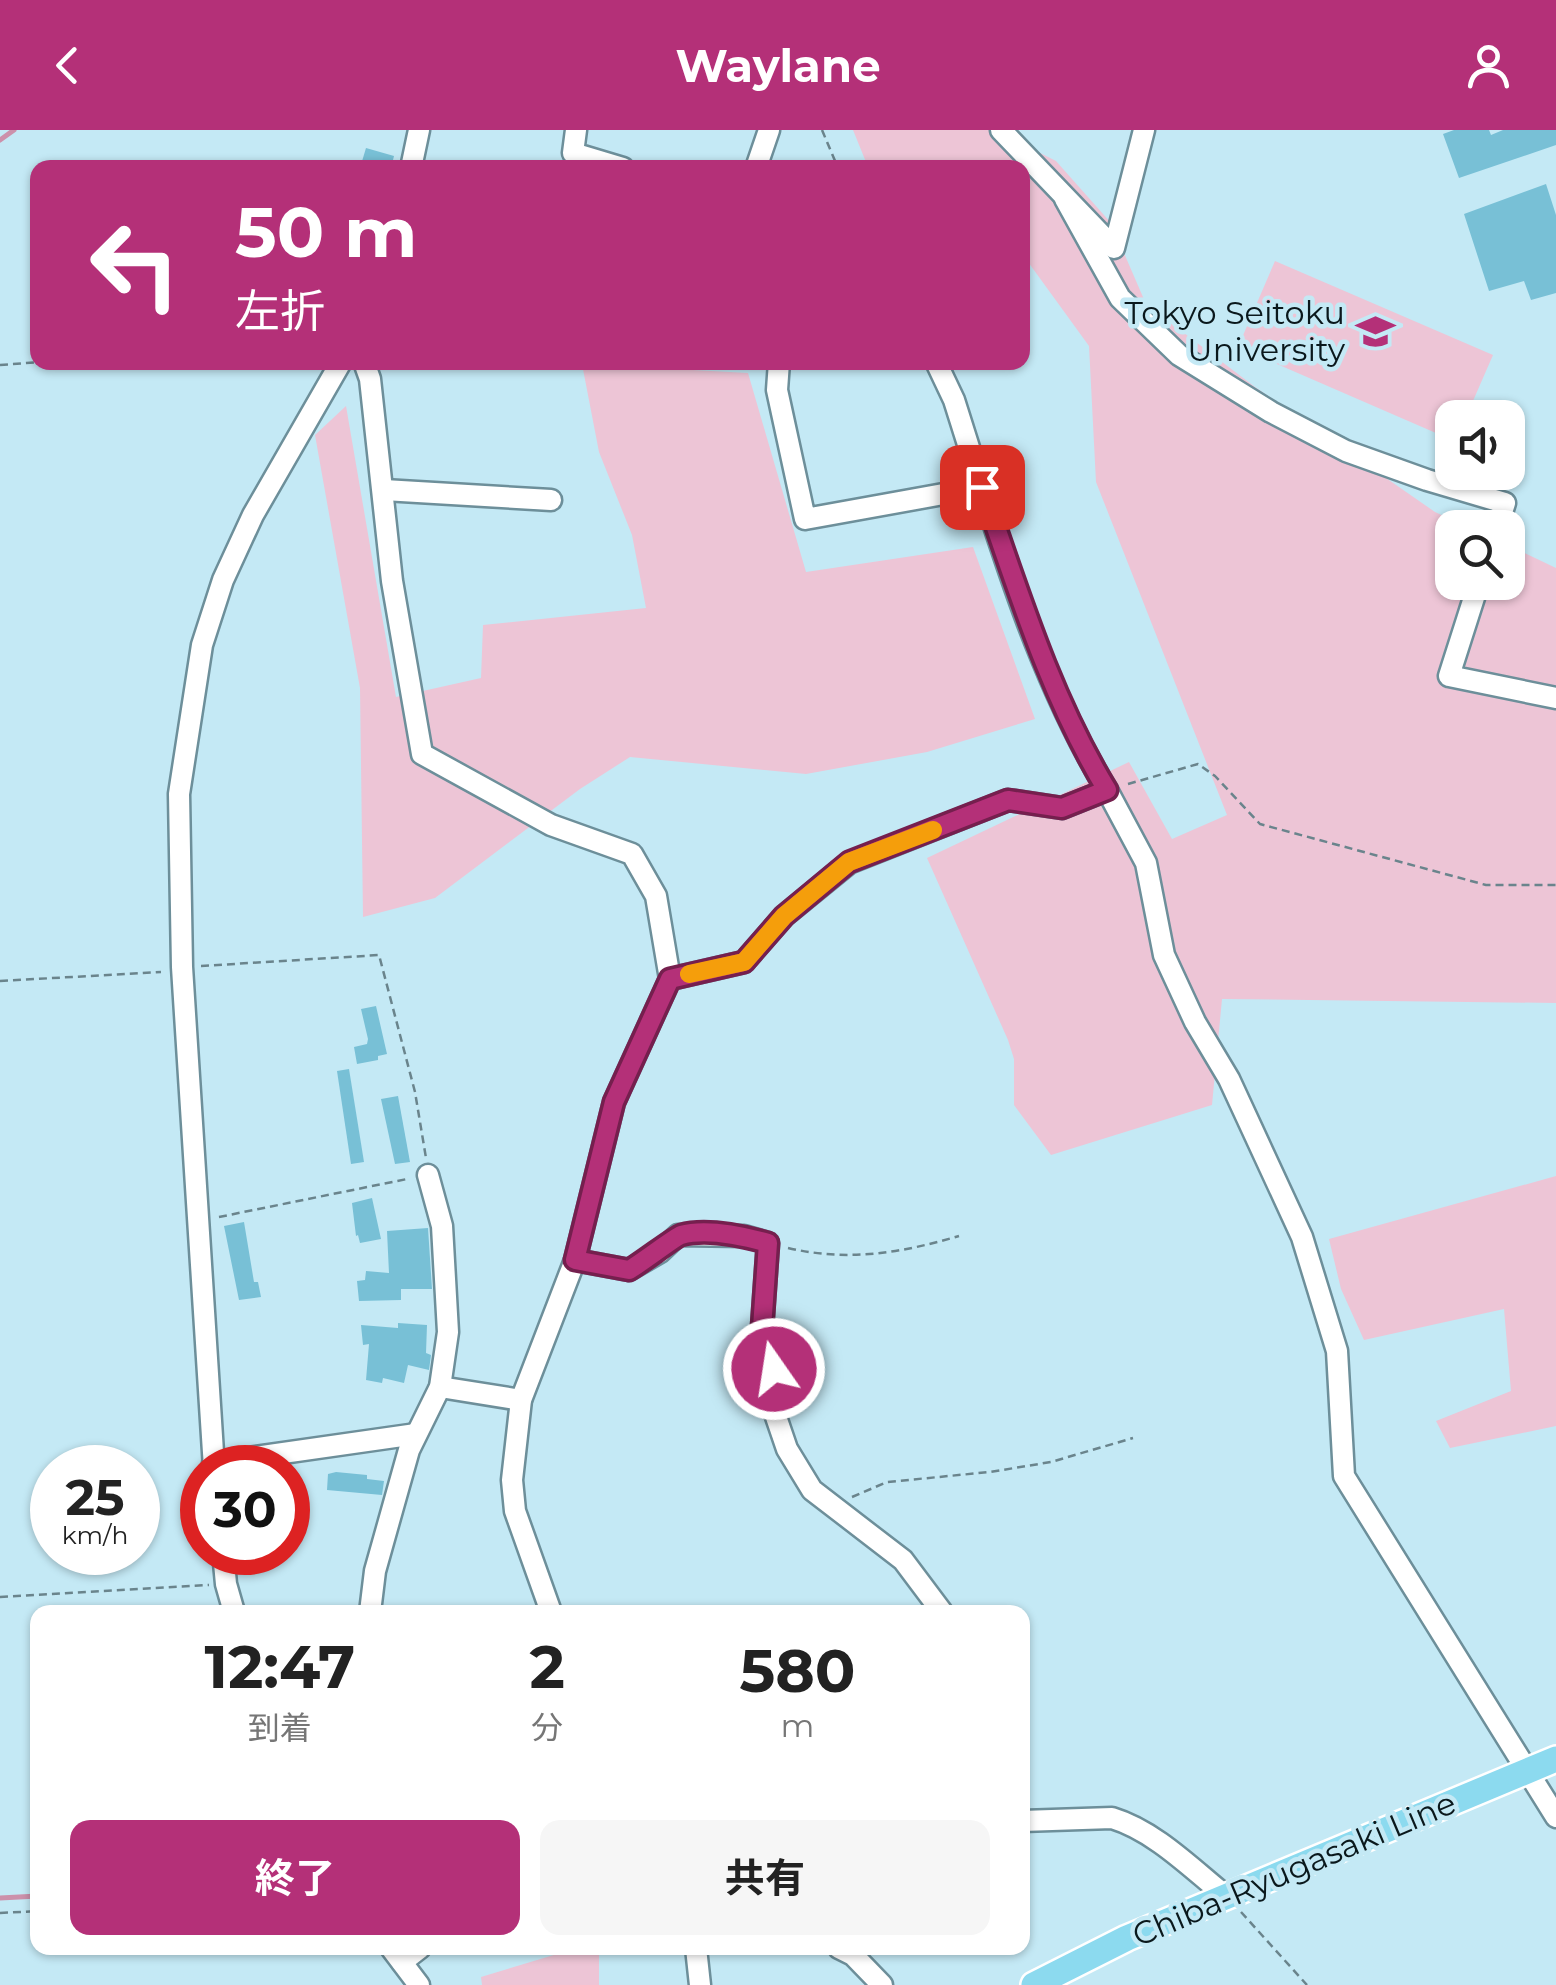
<!DOCTYPE html>
<html lang="ja">
<head>
<meta charset="utf-8">
<style>
  body { margin:0; font-family:Montserrat,"Noto Sans JP",sans-serif; background:#f6f6f6; color:#222; height:100vh; display:flex; flex-direction:column; font-size:38px; white-space:nowrap }
  * { box-sizing:border-box; margin:0 }
  p { font-size:32px; color:#767676 }
  .icon { flex:none; width:55px; height:55px; fill:none; stroke:currentColor; stroke-width:2; stroke-linecap:round; stroke-linejoin:round }
  .map { position:relative; flex:1; overflow:hidden }
  .drawer { position:absolute; left:30px; top:1475px; width:1000px; height:350px; display:flex; flex-direction:column; background:#fff; border-radius:20px; box-shadow:0 2px 8px #0004 }
  .drawer>* { flex:none }
  .banner { position:absolute; left:30px; top:30px; width:1000px; height:210px; border-radius:20px; box-shadow:0 2px 8px #0004; background:#b43078; color:#fff; overflow:hidden }
  .controls { position:absolute; left:1435px; top:270px; display:grid; gap:20px }
  .controls a { display:grid; place-items:center; width:90px; height:90px; border-radius:20px; background:#fff; box-shadow:0 2px 8px #0004; font-size:50px }
  .speed { position:absolute; left:30px; top:1315px; display:flex; gap:20px; font-size:50px; font-weight:700; text-align:center }
  .speed>* { display:grid; place-content:center; width:130px; height:130px; border-radius:50%; background:#fff; box-shadow:0 2px 8px #0004; line-height:1 }
  .speed small { font-size:25px; font-weight:400 }
  .speed .limit { border:15px solid #d22; background:#fff; color:#111 }
  .pin { position:absolute; display:grid; place-items:center; width:85px; height:85px; color:#fff; margin:-42px; border-radius:20px; box-shadow:0 5px 15px #0006 }
  .me { position:absolute; width:110px; margin:-55px; rotate:347deg; stroke-linejoin:round; filter:drop-shadow(0 0 8px #0008) }
  .turn { display:flex; align-items:center; gap:35px; height:210px; padding:0 40px; font-size:45px }
  .turn .icon { width:130px; height:130px; stroke-width:2.5 }
  .turn b { display:block; font-size:70px; line-height:85px }
  .eta { display:flex; justify-content:space-evenly; align-items:center; height:170px; text-align:center }
  .eta b { font-size:60px; font-weight:700; line-height:70px }
  .button { display:flex; gap:20px; margin-top:auto; padding:20px 40px }
  .button a { flex:1; height:115px; border-radius:20px; background:#b43078; color:#fff; font-size:40px; font-weight:700; line-height:115px; text-align:center }
  .button a+a { background:#f6f6f6; color:#222 }
  header { display:flex; justify-content:space-between; align-items:center; height:130px; padding:0 40px; background:#b43078; color:#fff; font-size:45px; font-weight:700 }
  .map>svg:first-child { display:block }
</style>
</head>
<body>
<header><svg class="icon" aria-label="back" viewBox="0 0 24 24"><path d="M15 5l-7 7 7 7"/></svg>Waylane<svg class="icon" aria-label="person" viewBox="0 0 24 24"><circle cx="12" cy="8" r="4"/><path d="M4 21q1-7 8-7t8 7"/></svg></header>
<div class="map">
<svg width="1556" height="1855" viewBox="0 0 1556 1855">
  <rect width="100%" height="100%" fill="#c4e9f5"/>
  <g fill="#edc5d6">
    <path d="M853 0H995L1056 31 1111 93 1146 174 1255 257 1435 382 1468 397 1452 398V452H1508V415L1556 438V873L1222 869 1212 975 1051 1025 1014 975V929L1008 910 927 728 1129 632 1172 709 1227 685 1096 352 1089 216 1023 125 1022 38 868 37Z"/>
    <path d="M1275 131 1493 225 1466 287 1452 288V310L1238 217Z"/>
    <path d="M582 234 748 243 806 442 973 417 1035 589 927 622 806 644 630 627 580 659 435 768 363 787 360 558 315 305 346 276 396 567 481 548 483 495 646 478 632 405 599 322Z"/>
    <path d="M1556 1046V1296L1450 1318 1436 1291 1511 1261 1504 1179 1364 1210 1341 1159 1329 1109Z"/>
    <path d="M577 1818H599V1855H482L481 1847Z"/>
  </g>
  <g fill="none" stroke-linecap="round" stroke-linejoin="round">
    <g stroke="#cc91ab" stroke-width="5">
      <path d="M0 10 14 0"/>
      <path d="M0 1768 38 1766"/>
    </g>
  </g>
  <g fill="#78c0d6">
    <path d="M1454 0H1489L1491 5 1503 0H1556V15L1459 48 1443 4Z"/>
    <path d="M366 18 394 26 391 38H360Z"/>
    <path d="M1546 54 1556 85V163L1531 170 1524 151 1489 161 1464 84Z"/>
    <path d="M376 876 387 924 378 926V930L357 934 354 917 367 914 368 909 361 879Z"/>
    <path d="M349 939 364 1032 351 1034 337 941Z"/>
    <path d="M398 966 410 1032 395 1034 381 969Z"/>
    <path d="M372 1068 381 1109 360 1113 358 1105 356 1106 352 1073Z"/>
    <path d="M244 1092 254 1152H258L261 1167 239 1170 224 1096Z"/>
    <path d="M428 1098 432 1159H401V1170L359 1171 357 1151 365 1150 366 1141 389 1143 387 1101Z"/>
    <path d="M398 1193 427 1195 426 1223 431 1225 429 1240 408 1235 404 1253 383 1248 382 1253 366 1250 369 1214 363 1215 361 1195 398 1198Z"/>
    <path d="M336 1342 367 1345V1349L384 1351 382 1365 327 1360 328 1344Z"/>
  </g>
  <g fill="none" stroke-linecap="round" stroke-linejoin="round">
    <defs>
      <g id="minor">
        <path d="M576 0 573 23 623 38"/>
        <path d="M1001 0 1114 118 1144 0"/>
        <path d="M411 38 419 0"/>
        <path d="M756 38 769 0"/>
        <path d="M1065 69 1120 168 1179 225 1271 282 1346 321 1427 350 1505 373 1497 398"/>
        <path d="M364 232 370 249 392 451 422 624 551 695 632 724 656 766 670 849"/>
        <path d="M779 232 777 260 805 389 982 357"/>
        <path d="M384 360 551 370"/>
        <path d="M1479 452 1449 546 1556 568"/>
        <path d="M1107 660 1146 733 1164 825 1195 892 1229 949 1302 1107 1337 1221 1344 1346 1556 1687"/>
        <path d="M575 1130 629 1140 660 1122 678 1105 744 1106 768 1113 762 1198 774 1239 773 1278 787 1319 812 1360 903 1430 942 1482"/>
        <path d="M440 1257 521 1270"/>
        <path d="M213 1333 416 1304"/>
        <path d="M214 1338 182 837 179 664 202 515 223 450 253 385 341 232"/>
        <path d="M223 1422 226 1454 234 1482"/>
        <path d="M370 1482 375 1441 409 1320 440 1257 448 1202 442 1096 428 1045"/>
        <path d="M551 1482 515 1381 512 1350 521 1270 575 1130 614 972 670 849 744 832 784 786 849 733 1008 670 1062 678 1107 660C1035 541 996 402 954 270L936 232"/>
        <path d="M1022 1691 1112 1688C1155 1701 1192 1739 1227 1767"/>
        <path d="M391 1818 419 1855"/>
        <path d="M696 1818 700 1855"/>
        <path d="M839 1818 853 1825 882 1855"/>
        <path d="M402 1832 420 1818"/>
      </g>
      <path id="major" d="M1034 1855 1127 1808 1556 1629"/>
    </defs>
    <use href="#minor" stroke="#6d8f9a" stroke-width="25"/>
    <use href="#major" stroke="#fff" stroke-width="30"/>
    <g stroke="#6a848c" stroke-width="2.5" stroke-dasharray="8 5" stroke-linecap="butt">
      <path d="M822 0 838 38"/>
      <path d="M0 235 40 232"/>
      <path d="M1128 654 1198 634 1215 646 1260 694 1486 755H1556"/>
      <path d="M201 836 379 825 415 962 426 1028"/>
      <path d="M0 851 161 842"/>
      <path d="M219 1087 407 1049"/>
      <path d="M788 1118C849 1132 901 1123 959 1106"/>
      <path d="M852 1367 887 1352 990 1342 1051 1332 1133 1308"/>
      <path d="M0 1467 209 1455"/>
      <path d="M1241 1782 1307 1855"/>
      <path d="M0 1783 38 1781"/>
    </g>
    <use href="#minor" stroke="#fff" stroke-width="20"/>
    <use href="#major" stroke="#8cdaef" stroke-width="25"/>
  </g>
  <g fill="none" stroke-linecap="round" stroke-linejoin="round">
    <defs>
      <path id="route" d="M774 1239 762 1198 768 1113C743 1106 707 1098 681 1105 675 1107 640 1134 629 1140L575 1130 614 972 670 849 744 832 784 786 849 732 1008 670 1062 678 1107 660C1050 566 1018 460 982 357"/>
    </defs>
    <use href="#route" stroke="#751f4e" stroke-width="25"/>
    <use href="#route" stroke="#b43078" stroke-width="18"/>
    <path stroke="#f59e0b" stroke-width="18" d="M689 844 744 832 784 786 849 732 933 700"/>
  </g>
  <defs>
    <symbol id="university-bare" viewBox="-9 -9 18 18"><path d="M0-5L7-2L0 1L-7-2ZM-4 1L0 2.5L4 1V4Q0 6-4 4Z" fill="#b43078" stroke="#c4e9f5" stroke-width="2.5" paint-order="stroke"/></symbol>
  </defs>
  <g fill-rule="evenodd">
    <use href="#university-bare" x="1348" y="174" width="55" height="55"/>
  </g>
  <g text-anchor="middle" stroke-width="9" stroke-linejoin="round" paint-order="stroke">
    <g font-size="32" fill="#0a181c" stroke="#c4e9f5" text-anchor="end">
      <text x="1345" y="194">Tokyo Seitoku<tspan x="1345" dy="37">University</tspan></text>
    </g>
    <g font-size="32" fill="#0a181c" stroke="#c4e9f5">
      <text transform="translate(1294 1739) rotate(-23)" y="11">Chiba-Ryugasaki Line</text>
    </g>
  </g>
</svg>
<div class="controls">
<a><svg class="icon" aria-label="sound" viewBox="0 0 24 24"><path d="M4 9h4l5-4v14l-5-4H4zM17 9q2 3 0 6"/></svg></a>
<a><svg class="icon" aria-label="search" viewBox="0 0 24 24"><circle cx="10" cy="10" r="6"/><path d="M15 15l6 6"/></svg></a>
</div>
<div class="speed"><div>25<small>km/h</small></div><div class="limit">30</div></div>
<div class="pin" style="left:982px;top:357px;background:#d93025"><svg class="icon" aria-label="arrive" viewBox="0 0 24 24"><path d="M6 21V4h12l-3 4 3 4H6"/></svg></div>
<svg class="me" style="left:774px;top:1239px" viewBox="-20 -20 40 40"><circle r="17" fill="#b43078" stroke="#fff" stroke-width="3"/><path d="M0-11L8 9 0 5-8 9z" fill="#fff"/></svg>
<div class="banner">
<div class="turn"><svg class="icon" aria-label="left" viewBox="0 0 24 24"><path d="M17 20v-9H6M10 6l-5 5 5 5"/></svg><div><b>50 m</b>左折</div></div>
</div>
<section class="drawer">
<div class="eta">
<div><b>12:47</b><p>到着</p></div>
<div><b>2</b><p>分</p></div>
<div><b>580</b><p>m</p></div>
</div>
<div class="button"><a>終了</a><a>共有</a></div>
</section>
</div>
</body>
</html>
